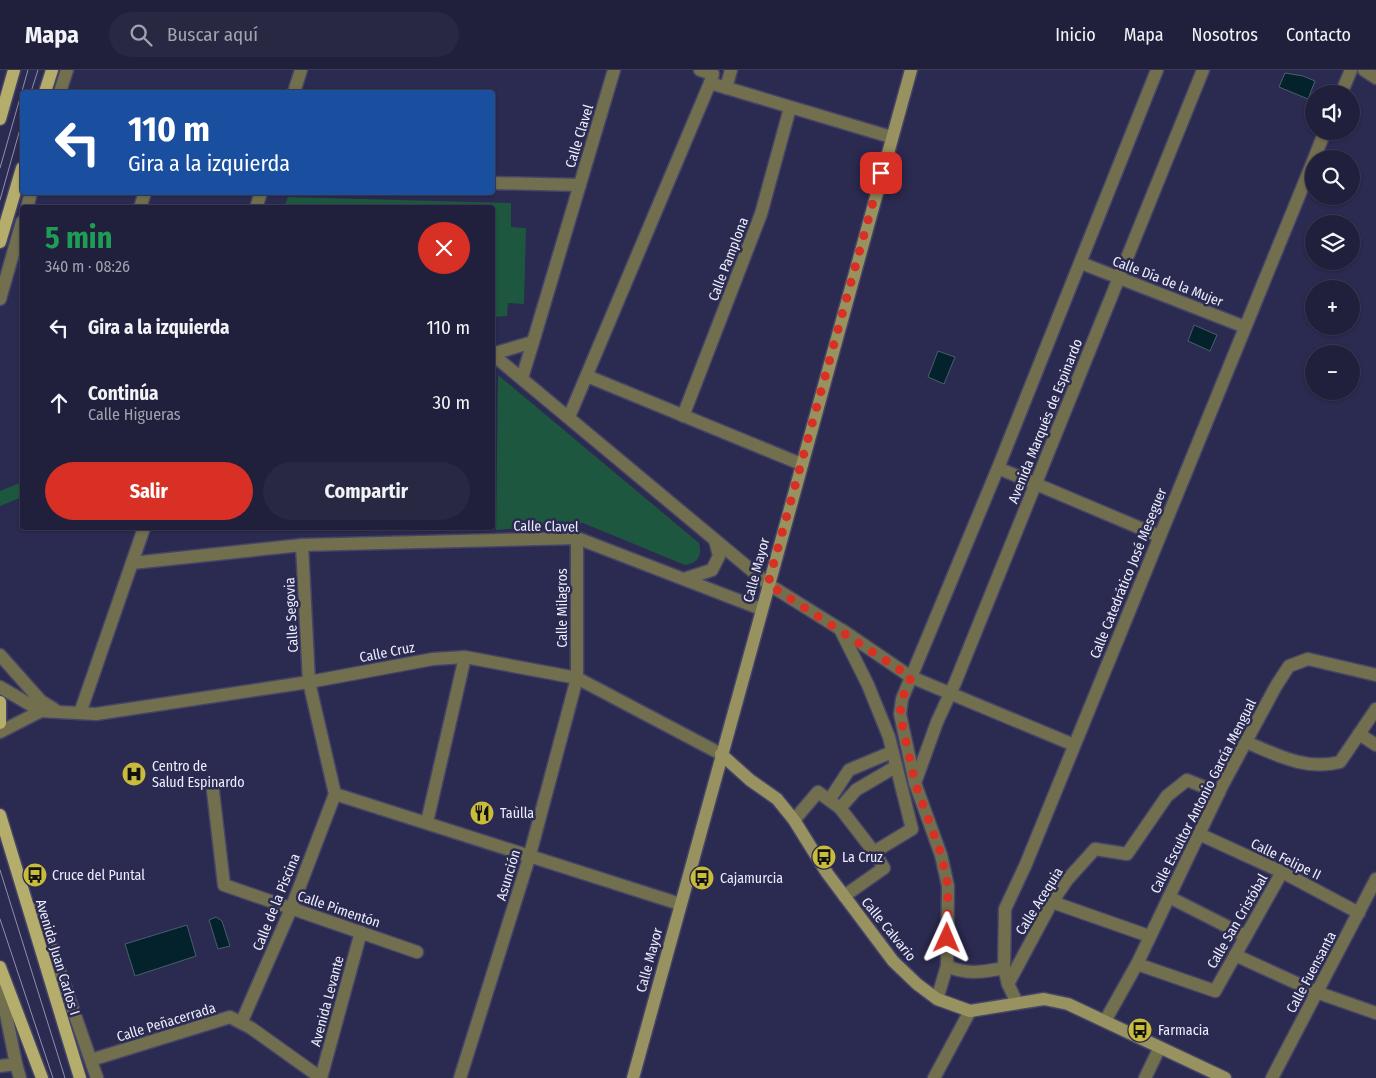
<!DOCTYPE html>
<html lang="es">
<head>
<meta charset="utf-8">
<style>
  body { margin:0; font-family:"Fira Sans Condensed",sans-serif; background:#282843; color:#f1f3f6; height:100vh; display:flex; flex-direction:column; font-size:19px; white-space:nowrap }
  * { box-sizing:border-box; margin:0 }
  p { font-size:16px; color:#a2a3af }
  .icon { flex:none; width:28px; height:28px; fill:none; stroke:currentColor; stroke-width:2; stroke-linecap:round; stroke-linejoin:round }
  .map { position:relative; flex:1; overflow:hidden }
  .details { position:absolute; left:20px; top:135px; width:475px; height:325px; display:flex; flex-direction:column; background:#20203c; border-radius:5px; box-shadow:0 1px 4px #0004,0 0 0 1px #3d3e56 }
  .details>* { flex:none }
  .hud { position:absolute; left:20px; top:20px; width:475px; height:105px; border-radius:5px; box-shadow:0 1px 4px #0004,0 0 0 1px #3d3e56; background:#1a4fa0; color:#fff; overflow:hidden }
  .fabs { position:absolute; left:1305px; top:15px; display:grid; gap:10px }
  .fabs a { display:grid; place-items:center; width:55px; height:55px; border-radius:50%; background:#20203c; box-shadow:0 1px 4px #0004,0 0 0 1px #3d3e56; font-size:25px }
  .pin { position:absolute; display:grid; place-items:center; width:42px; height:42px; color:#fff; margin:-21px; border-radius:10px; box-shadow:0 2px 8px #0006 }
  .me { position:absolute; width:55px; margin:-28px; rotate:1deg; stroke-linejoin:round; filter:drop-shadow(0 0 4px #0008) }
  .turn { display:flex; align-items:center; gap:18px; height:105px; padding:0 25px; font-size:22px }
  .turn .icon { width:65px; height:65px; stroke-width:2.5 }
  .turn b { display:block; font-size:35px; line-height:42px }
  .round { display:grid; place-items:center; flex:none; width:52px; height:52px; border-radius:26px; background:#282843 }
  .overview { display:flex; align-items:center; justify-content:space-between; height:85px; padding:0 25px }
  h1 { font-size:30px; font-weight:700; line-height:38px; color:#1e9e55 }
  .cta { display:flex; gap:10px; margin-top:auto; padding:10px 25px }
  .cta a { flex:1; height:58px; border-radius:30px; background:#d93025; color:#fff; font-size:20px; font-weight:700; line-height:58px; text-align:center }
  .cta a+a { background:#282843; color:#f1f3f6 }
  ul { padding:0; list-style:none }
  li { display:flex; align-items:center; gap:15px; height:75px; padding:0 25px }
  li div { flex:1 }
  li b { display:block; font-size:19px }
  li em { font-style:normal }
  header { display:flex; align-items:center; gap:30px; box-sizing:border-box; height:70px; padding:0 25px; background:#20203c; border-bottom:1px solid #3d3e56 }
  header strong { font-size:24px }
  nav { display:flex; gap:28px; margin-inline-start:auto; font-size:18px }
  .search { width:350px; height:45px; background:#282843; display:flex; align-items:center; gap:12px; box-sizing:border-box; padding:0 18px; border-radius:28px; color:#a2a3af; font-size:19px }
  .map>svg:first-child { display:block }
</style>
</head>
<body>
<header>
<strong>Mapa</strong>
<div class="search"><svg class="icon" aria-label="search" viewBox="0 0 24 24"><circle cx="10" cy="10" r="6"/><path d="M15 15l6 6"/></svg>Buscar aquí</div>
<nav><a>Inicio</a><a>Mapa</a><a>Nosotros</a><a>Contacto</a></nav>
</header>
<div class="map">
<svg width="1376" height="1008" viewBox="0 0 1376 1008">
  <rect width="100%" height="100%" fill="#2b2a50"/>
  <g fill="#1e573f">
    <path d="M288 127 511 133V157L526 158 524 234 508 233 507 246 493 247 492 138 284 137Z"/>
    <path d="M498 305 699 473C702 485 699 493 685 495L583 453 496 460Z"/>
    <path d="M22 412V427L0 436V421Z"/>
  </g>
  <g fill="#03222c" stroke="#495f6b">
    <path d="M1285 3 1303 6 1315 11 1308 29 1279 17Z"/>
    <path d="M1194 255 1217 265 1210 281 1188 271Z"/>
    <path d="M938 281 955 287 944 314 928 307Z"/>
    <path d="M216 847 222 851 230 876 218 879 209 850Z"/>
    <path d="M187 855 196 886 135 906 125 874Z"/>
  </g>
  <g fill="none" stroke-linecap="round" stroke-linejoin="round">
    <defs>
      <g id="minor">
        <path d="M700 0 713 4 710 13 891 67"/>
        <path d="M1364 0 1376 8"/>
        <path d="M726 18 731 0"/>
        <path d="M60 22 67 0"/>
        <path d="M294 22 301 0"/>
        <path d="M1341 24 1351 0"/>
        <path d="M1314 89 1325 61"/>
        <path d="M492 113 580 115"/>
        <path d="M27 138 31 122"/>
        <path d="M140 138 145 122"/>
        <path d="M256 138 261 122"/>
        <path d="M1081 193 1245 257"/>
        <path d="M0 229 22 152"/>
        <path d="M492 284 768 514 840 559 868 615 889 667 912 759 874 782 884 798 844 826"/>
        <path d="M492 284 533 272 614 0"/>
        <path d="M587 306 801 394"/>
        <path d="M522 308 533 272"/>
        <path d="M683 346 761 144 790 38"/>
        <path d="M569 347 710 13"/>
        <path d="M998 398 1159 466"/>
        <path d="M302 475 309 612 335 724 680 834"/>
        <path d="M132 493 302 475 577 468 761 539"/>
        <path d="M684 509 712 500 719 486 715 470"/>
        <path d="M842 560 911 607 1074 675"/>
        <path d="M0 585 41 631 54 639"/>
        <path d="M0 617 41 641 96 644 309 612 433 589 465 587 577 608 721 684"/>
        <path d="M80 643 144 458"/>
        <path d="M0 662 41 641"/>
        <path d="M1359 664 1376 675"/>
        <path d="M1246 672C1277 685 1306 701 1340 692L1376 639"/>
        <path d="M915 713 937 652 955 613 1203 0"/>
        <path d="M213 721 224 815 417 882"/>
        <path d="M830 729 849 700 892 682"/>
        <path d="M840 738 856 720 895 697"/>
        <path d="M794 750 818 722 840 738 874 782"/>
        <path d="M427 752 465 587"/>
        <path d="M1199 764 1282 802 1359 843"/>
        <path d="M1169 827 1246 866"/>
        <path d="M1052 832 1149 866"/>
        <path d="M32 838 50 874 97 1008"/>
        <path d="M1235 885 1316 922 1376 943"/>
        <path d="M1137 894 1215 921 1282 802"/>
        <path d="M947 896C966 905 984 902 1004 898"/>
        <path d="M0 914 16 994 20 1008"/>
        <path d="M1008 914 1052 832 1067 810 1095 779 1127 784 1167 726 1187 710 1219 723"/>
        <path d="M937 929 947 896 948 816 941 785 915 713 900 644 902 629 998 398 1157 0"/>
        <path d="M1017 933 1008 914 1004 898 1005 839 1026 794 1314 89"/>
        <path d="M242 951 291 839 335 724"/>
        <path d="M1105 951 1137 894 1222 716 1276 616 1289 596 1308 589 1376 605"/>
        <path d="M91 990 230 947 251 958 321 1008"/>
        <path d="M0 996 16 994"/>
        <path d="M321 1008 361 862"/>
        <path d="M460 1008 529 788 577 608V468"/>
        <path d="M934 1008 970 941"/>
        <path d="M1145 1008 1159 979"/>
        <path d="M1272 1008 1376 809"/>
      </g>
      <g id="secondary">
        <path d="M721 684 750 710 777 729 794 750 827 803 893 891 917 914 937 929 970 941 1044 929 1068 934 1225 1008"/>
        <path d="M633 1008 911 0"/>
      </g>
      <g id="primary">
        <path d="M45 22 52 0"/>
        <path d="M0 49 14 0"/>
        <path d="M0 172 22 98"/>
        <path d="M0 632V653"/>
        <path d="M0 745 80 1008"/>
        <path d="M0 897 42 1008"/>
      </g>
    </defs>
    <use href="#minor" stroke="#464568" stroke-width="15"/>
    <use href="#secondary" stroke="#464568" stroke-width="15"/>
    <use href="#primary" stroke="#464568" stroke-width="15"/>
    <use href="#minor" stroke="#726f4f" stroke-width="12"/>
    <use href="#secondary" stroke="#97925f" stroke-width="12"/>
    <use href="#primary" stroke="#b4ad6b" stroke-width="12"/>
    <g stroke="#9090ab" stroke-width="1">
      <path d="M31 22 38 0"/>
      <path d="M0 98 28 0"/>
      <path d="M0 130 22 52"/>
      <path d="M0 800 65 1008"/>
      <path d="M0 849 53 1008"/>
    </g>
  </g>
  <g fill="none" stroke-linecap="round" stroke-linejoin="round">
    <path stroke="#d93025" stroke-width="9" stroke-dasharray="0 16.2" d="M881 103 768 514 911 607 902 629 900 644 915 713 941 784 948 816 947 868"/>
  </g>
  <defs>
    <symbol id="hospital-disc" viewBox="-11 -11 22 22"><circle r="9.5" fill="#c9bb3b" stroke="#2b2a50"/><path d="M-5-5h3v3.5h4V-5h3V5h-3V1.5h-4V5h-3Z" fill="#111"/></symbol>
    <symbol id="restaurant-disc" viewBox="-11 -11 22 22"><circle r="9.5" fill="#c9bb3b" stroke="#2b2a50"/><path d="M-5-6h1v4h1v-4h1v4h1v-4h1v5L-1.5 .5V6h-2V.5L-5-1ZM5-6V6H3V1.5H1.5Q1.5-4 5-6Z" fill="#111"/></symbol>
    <symbol id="bus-disc" viewBox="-11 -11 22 22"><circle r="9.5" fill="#c9bb3b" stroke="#2b2a50"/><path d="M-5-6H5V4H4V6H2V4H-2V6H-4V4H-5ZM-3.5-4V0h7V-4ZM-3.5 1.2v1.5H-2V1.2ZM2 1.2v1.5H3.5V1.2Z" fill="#111"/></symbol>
  </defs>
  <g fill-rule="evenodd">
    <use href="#hospital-disc" x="120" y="690" width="28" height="28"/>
    <use href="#restaurant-disc" x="468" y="729" width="28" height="28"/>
    <use href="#bus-disc" x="810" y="773" width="28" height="28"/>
    <use href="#bus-disc" x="21" y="791" width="28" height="28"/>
    <use href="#bus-disc" x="688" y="794" width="28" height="28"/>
    <use href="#bus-disc" x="1126" y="946" width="28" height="28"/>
  </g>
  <g text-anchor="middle" stroke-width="5" stroke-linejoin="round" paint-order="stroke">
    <g font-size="14" fill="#ecedfd" stroke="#2b2a50">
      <text transform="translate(579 66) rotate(-73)" y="5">Calle Clavel</text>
      <text transform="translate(728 189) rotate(-69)" y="5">Calle Pamplona</text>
      <text transform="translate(1168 211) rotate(21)" y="5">Calle Día de la Mujer</text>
      <text transform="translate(1045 351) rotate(-68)" y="5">Avenida Marqués de Espinardo</text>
      <text transform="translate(546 456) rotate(1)" y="5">Calle Clavel</text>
      <text transform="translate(756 500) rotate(-75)" y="5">Calle Mayor</text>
      <text transform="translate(1128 503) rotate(-68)" y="5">Calle Catedrático José Meseguer</text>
      <text transform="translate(562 538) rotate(-90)" y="5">Calle Milagros</text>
      <text transform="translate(291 545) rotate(-93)" y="5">Calle Segovia</text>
      <text transform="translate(387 582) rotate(-11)" y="5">Calle Cruz</text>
      <text transform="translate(1203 726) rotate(-63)" y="5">Calle Escultor Antonio García Mengual</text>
      <text transform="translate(1286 789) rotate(26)" y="5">Calle Felipe II</text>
      <text transform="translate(508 805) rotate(-73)" y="5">Asunción</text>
      <text transform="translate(1039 831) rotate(-58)" y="5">Calle Acequia</text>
      <text transform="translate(276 832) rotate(-68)" y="5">Calle de la Piscina</text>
      <text transform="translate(339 839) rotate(19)" y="5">Calle Pimentón</text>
      <text transform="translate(1237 851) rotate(-60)" y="5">Calle San Cristóbal</text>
      <text transform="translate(889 859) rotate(51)" y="5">Calle Calvario</text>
      <text transform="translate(58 887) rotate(73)" y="5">Avenida Juan Carlos I</text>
      <text transform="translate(649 890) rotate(-75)" y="5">Calle Mayor</text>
      <text transform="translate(1311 902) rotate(-62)" y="5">Calle Fuensanta</text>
      <text transform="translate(327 931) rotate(-75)" y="5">Avenida Levante</text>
      <text transform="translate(166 952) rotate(-17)" y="5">Calle Peñacerrada</text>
    </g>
    <g font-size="14" fill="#ecedfd" stroke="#2b2a50" text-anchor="start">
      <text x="152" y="701">Centro de<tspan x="152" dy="16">Salud Espinardo</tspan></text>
      <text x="500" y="748">Taùlla</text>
      <text x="842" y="792">La Cruz</text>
      <text x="52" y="810">Cruce del Puntal</text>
      <text x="720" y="813">Cajamurcia</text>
      <text x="1158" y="965">Farmacia</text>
    </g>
  </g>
</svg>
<div class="fabs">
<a><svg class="icon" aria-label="sound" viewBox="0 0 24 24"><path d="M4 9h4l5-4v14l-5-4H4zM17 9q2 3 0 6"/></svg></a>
<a><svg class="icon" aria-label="search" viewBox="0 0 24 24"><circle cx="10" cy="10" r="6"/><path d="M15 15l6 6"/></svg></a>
<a><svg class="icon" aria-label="layers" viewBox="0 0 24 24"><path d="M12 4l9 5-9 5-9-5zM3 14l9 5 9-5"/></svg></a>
<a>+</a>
<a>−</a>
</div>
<div class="pin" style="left:881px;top:103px;background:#d93025"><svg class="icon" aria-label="arrive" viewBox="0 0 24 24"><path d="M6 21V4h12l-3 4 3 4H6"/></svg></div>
<svg class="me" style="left:947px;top:868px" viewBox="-20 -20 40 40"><path d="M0-17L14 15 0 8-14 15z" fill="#d93025" stroke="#fff" stroke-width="4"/></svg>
<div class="hud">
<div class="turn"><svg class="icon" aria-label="left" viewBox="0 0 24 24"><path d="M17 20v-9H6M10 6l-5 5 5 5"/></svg><div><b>110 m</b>Gira a la izquierda</div></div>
</div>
<section class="details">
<div class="overview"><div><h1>5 min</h1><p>340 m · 08:26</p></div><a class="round" style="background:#d93025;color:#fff"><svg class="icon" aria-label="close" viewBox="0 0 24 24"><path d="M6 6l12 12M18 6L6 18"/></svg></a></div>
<ul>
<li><svg class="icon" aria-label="left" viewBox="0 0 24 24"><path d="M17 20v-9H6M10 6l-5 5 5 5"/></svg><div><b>Gira a la izquierda</b></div><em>110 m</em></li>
<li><svg class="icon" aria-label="ahead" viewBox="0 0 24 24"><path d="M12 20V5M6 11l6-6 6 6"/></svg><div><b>Continúa</b><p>Calle Higueras</p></div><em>30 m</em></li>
</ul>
<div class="cta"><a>Salir</a><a>Compartir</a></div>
</section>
</div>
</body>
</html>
